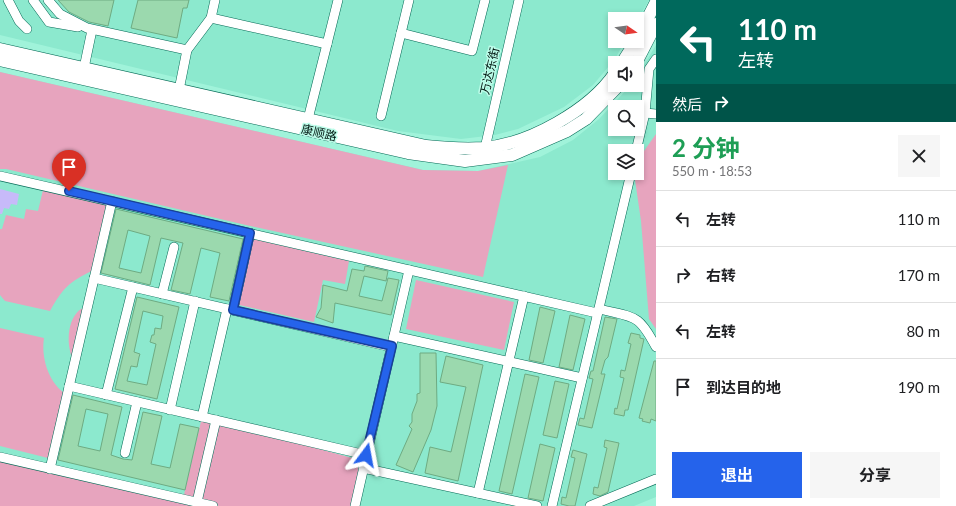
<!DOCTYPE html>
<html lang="zh">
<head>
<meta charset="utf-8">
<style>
  body { margin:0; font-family:Lato,"Noto Sans SC",sans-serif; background:#f6f6f6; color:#202124; height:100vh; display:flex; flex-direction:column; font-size:15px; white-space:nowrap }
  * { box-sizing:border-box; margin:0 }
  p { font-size:13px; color:#757577 }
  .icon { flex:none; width:22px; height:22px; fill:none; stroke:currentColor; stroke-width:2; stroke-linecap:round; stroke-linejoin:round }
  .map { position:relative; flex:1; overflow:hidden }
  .details { display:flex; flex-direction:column; background:#fff; width:300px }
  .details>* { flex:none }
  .hud { background:#00695c; color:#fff; overflow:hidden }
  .needle { width:26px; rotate:103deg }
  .fabs { position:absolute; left:608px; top:12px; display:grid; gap:8px }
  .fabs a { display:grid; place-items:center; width:36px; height:36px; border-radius:0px; background:#fff; box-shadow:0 2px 6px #0003; font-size:20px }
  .pin { position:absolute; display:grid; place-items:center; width:34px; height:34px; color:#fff; margin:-41px -17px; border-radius:50% 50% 50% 0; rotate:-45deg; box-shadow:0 0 4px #0007 }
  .pin .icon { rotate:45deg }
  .me { position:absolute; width:44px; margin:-22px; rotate:13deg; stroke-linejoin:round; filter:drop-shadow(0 0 3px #0008) }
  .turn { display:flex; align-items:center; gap:14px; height:84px; padding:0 16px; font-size:18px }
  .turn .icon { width:52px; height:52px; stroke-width:2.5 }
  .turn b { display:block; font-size:28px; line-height:34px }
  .then { display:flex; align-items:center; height:38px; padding:0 16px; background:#0003; gap:8px; font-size:15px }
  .round { display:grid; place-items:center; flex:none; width:42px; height:42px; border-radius:0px; background:#f6f6f6 }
  .summary { display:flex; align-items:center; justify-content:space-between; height:68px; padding:0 16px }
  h1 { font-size:24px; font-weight:700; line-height:30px; color:#1e9e55 }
  .action { display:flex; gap:8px; margin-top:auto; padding:8px 16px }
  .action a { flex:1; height:46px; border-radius:0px; background:#2563eb; color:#fff; font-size:16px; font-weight:700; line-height:46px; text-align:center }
  .action a+a { background:#f6f6f6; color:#202124 }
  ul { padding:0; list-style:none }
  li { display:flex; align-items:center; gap:12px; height:56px; padding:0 16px; border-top:1px solid #e0e0e0 }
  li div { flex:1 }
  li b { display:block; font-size:15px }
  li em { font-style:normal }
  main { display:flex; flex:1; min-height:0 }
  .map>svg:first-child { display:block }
</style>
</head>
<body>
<main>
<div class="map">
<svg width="656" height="506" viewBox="0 0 656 506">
  <rect width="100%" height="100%" fill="#a0f3da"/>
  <g fill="#8ce9ce" fill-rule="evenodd">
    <path d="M0 0H649L637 21V19H615V41H625L615 59 593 85 564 107 518 129 495 135 461 139 398 131 0 35Z"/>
    <path d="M656 45V497L634 506H0V72L423 170 478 171 540 157 573 140 599 119 631 85H637V77ZM615 107H637V129H615ZM615 151H637V173H615Z"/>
  </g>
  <g fill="#e7a4be">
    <path d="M0 72 423 170 478 171 508 165 483 277 246 225 6 169H0Z"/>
    <path d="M656 134V329L649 319 641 221 634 173H637V161Z"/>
    <path d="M43 190 108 205 92 271C70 281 62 289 50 311L5 301 0 295V229H2L6 215 24 219 26 209 38 211Z"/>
    <path d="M250 238 349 261 345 284 323 280 314 322 235 304Z"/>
    <path d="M416 280 514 302 504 350 406 329Z"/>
    <path d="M84 307 72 358C66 342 67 316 84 307Z"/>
    <path d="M0 328 44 338C41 357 48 381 64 393L48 458 0 446Z"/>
    <path d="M202 417 356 459 363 468 355 506H0V457L183 499Z"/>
  </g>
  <path fill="#c7baf9" d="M0 189 19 194 17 205 11 204 9 209 4 208 2 214H0Z"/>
  <g fill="#9bd9ae" stroke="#6eab82" fill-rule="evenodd">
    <path d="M58 0H114L108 26 89 22 69 12Z"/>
    <path d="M138 0H189L187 8H183L177 38 131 28Z"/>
    <path d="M116 209 243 239 229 301 210 297 220 253 201 248 190 294 171 290 183 243 161 238 150 285 101 273ZM128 230 150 236 141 273 119 268Z"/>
    <path d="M365 266 388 271 386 281 364 276 359 296 382 301 388 278 399 280 391 315 335 303 333 323 316 317 321 308 323 285 347 291 352 269 364 271Z"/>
    <path d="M137 297 179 307 157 399 115 389ZM143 311 163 316 161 329 155 328 154 335H152L150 342 156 344 147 385 127 381 131 366 137 367 139 357 140 354 134 352Z"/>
    <path d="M540 307 555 311 543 363 529 360Z"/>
    <path d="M570 315 585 319 573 370 559 367Z"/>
    <path d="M605 317 617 319 608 357 605 360 601 374H605L592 428 578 425 580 418 584 419 593 379 589 378 591 371H593Z"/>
    <path d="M631 333 640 335V338L644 339 628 410H625L624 416 614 414 615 408 617 409 624 378 620 377 621 370 625 371 631 344 628 343Z"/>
    <path d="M420 353H436L437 406 431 430 413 472 396 465 412 429 409 426 412 422V414L417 401V394L420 393Z"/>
    <path d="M446 356 483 365 458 481 425 473 430 447 451 452 466 387 440 382Z"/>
    <path d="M654 361H656V421L651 419 650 423 642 421 643 419 639 418Z"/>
    <path d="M525 374 539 377 512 494 499 491Z"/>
    <path d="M555 381 569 384 557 438 543 435Z"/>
    <path d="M73 395 122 407 111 455 123 459 132 460 143 412 162 416 151 464 170 468 180 424 199 428 185 490 58 460ZM86 409 108 414 100 451 78 446Z"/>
    <path d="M605 440 619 443 608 492 600 496 593 494 594 487 598 488 607 448 604 447Z"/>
    <path d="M540 444 555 448 543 501 528 498Z"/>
    <path d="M573 450 587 454 575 506H569L561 504 562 497 566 498 575 458 571 457Z"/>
  </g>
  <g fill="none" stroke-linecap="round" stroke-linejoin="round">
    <defs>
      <g id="minor">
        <path d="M8 0 19 21 27 29"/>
        <path d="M33 0 49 22 78 27"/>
        <path d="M48 0 60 14 87 28 187 50"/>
        <path d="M211 18 327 44 308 119"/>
        <path d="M401 33 472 51 485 0"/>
        <path d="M327 44 338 0"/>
        <path d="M84 68 92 30"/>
        <path d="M179 90 187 50 211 18 215 0"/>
        <path d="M645 113 656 114"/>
        <path d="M381 116 409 0"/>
        <path d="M485 148 519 0"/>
        <path d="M636 151 645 113 649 69 656 59"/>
        <path d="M0 176 597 313"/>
        <path d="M94 278 391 347"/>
        <path d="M162 294 174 247"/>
        <path d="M599 309C635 318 638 313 656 347"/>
        <path d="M233 310 250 233"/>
        <path d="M394 336 582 378"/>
        <path d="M69 386 366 455"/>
        <path d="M106 395 133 287"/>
        <path d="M170 410 195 301"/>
        <path d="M202 417 227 309"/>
        <path d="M125 453 137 402"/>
        <path d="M0 457 213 506"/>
        <path d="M363 468 537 506"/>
        <path d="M50 469 112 201"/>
        <path d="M478 493 524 296"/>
        <path d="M197 502 216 420"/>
        <path d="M355 506 409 270"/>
        <path d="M552 506 631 173"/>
        <path d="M590 506 656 479"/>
      </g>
      <g id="major">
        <path d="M637 39 656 2"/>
        <path d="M0 49 426 146C445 148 465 149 484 148 529 144 590 110 615 73"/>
        <path d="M0 60 408 153 465 161 512 155 567 131 586 119 619 85"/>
        <path d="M622 63 636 41"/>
        <path d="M636 63 656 24"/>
      </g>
    </defs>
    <use href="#minor" stroke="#046a56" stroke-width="10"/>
    <use href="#major" stroke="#046a56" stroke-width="13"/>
    <use href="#minor" stroke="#fff" stroke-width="9"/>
    <use href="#major" stroke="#fff" stroke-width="12"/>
  </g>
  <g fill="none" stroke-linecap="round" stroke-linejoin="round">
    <defs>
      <path id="route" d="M69 191 250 233 233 310 392 346 366 455"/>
    </defs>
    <use href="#route" stroke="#184099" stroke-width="10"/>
    <use href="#route" stroke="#2563eb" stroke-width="7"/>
  </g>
  <g text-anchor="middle" stroke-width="3" stroke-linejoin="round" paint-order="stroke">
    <g font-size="12" fill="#001711" stroke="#bcfce9">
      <text transform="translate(490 71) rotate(-77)" y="4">万达东街</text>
      <text transform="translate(319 133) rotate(13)" y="4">康顺路</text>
    </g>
  </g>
</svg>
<div class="fabs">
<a><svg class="needle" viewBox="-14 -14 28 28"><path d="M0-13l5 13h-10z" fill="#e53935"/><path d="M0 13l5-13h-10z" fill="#757577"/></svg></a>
<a><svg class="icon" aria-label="sound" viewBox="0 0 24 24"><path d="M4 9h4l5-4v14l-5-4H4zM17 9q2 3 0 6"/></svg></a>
<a><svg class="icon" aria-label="search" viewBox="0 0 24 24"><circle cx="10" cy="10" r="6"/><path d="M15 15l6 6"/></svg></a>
<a><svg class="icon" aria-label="layers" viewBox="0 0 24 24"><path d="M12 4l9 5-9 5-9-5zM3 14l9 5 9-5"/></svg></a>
</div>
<div class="pin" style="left:69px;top:191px;background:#d93025"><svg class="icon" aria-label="arrive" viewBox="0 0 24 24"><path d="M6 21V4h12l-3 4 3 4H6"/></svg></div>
<svg class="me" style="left:366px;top:455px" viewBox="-20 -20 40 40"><path d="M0-17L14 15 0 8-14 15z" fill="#2563eb" stroke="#fff" stroke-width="4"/></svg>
</div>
<section class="details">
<div class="hud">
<div class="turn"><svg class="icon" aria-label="left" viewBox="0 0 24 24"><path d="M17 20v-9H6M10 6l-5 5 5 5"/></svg><div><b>110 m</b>左转</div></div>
<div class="then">然后<svg class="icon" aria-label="right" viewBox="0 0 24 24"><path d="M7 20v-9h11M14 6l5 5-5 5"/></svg></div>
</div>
<div class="summary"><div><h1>2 分钟</h1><p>550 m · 18:53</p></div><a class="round"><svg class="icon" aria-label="close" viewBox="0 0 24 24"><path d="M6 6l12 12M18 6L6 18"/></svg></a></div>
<ul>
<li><svg class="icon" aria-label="left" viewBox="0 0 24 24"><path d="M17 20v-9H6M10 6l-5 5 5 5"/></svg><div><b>左转</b></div><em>110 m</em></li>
<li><svg class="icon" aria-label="right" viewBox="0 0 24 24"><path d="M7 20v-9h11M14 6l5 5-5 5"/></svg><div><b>右转</b></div><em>170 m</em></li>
<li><svg class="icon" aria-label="left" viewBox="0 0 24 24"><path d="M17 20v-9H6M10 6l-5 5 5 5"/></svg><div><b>左转</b></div><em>80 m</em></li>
<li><svg class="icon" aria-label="arrive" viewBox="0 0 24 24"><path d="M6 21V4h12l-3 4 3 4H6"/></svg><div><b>到达目的地</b></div><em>190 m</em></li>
</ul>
<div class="action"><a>退出</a><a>分享</a></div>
</section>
</main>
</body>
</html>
